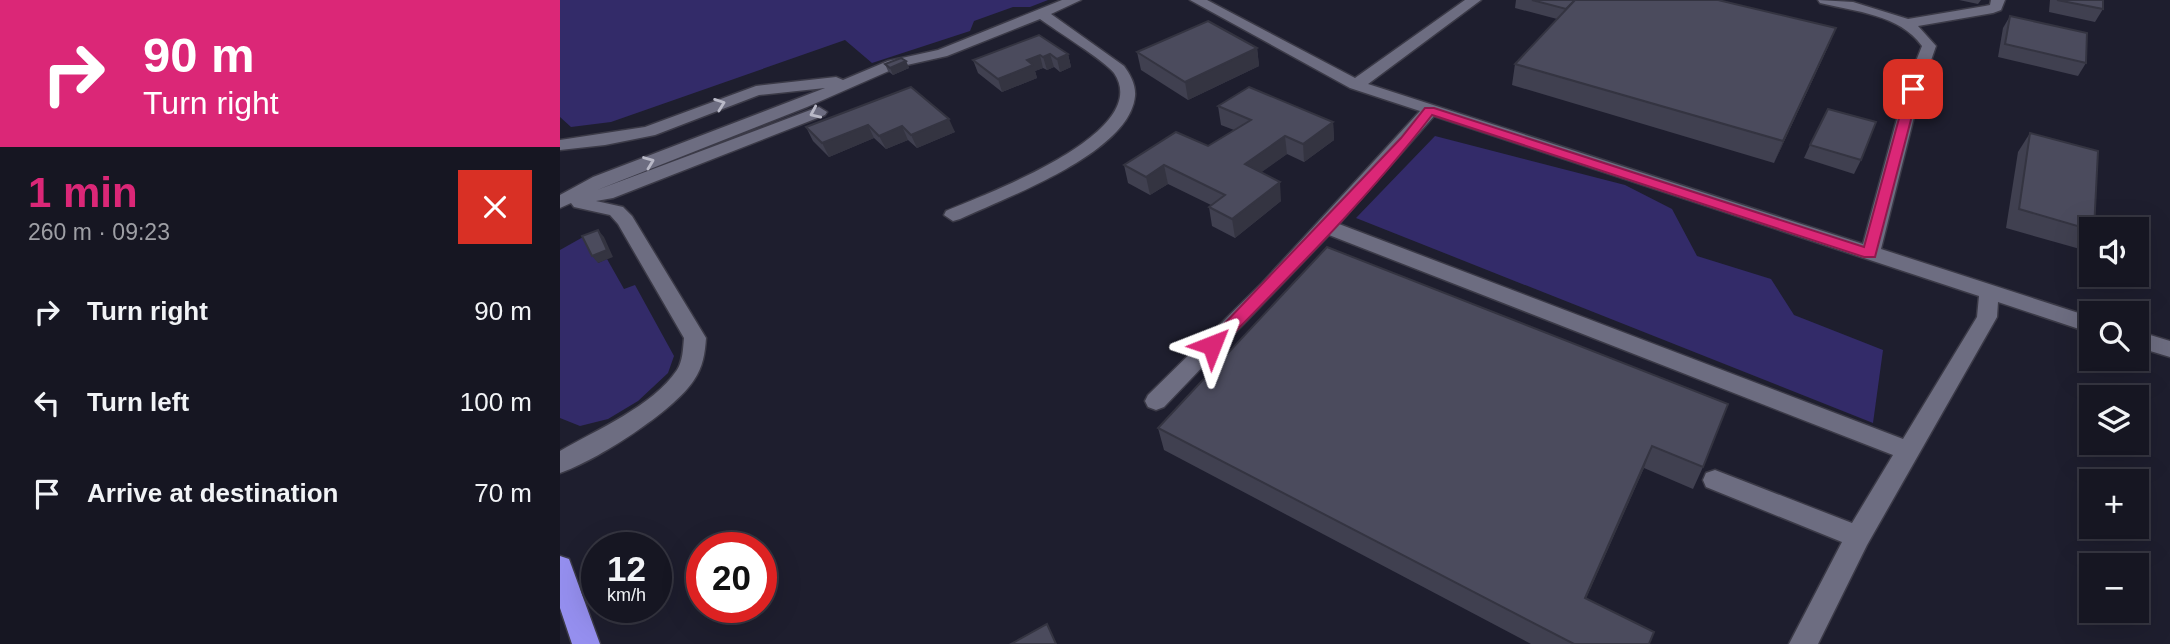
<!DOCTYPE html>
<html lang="en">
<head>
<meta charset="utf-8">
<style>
  body { margin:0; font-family:Helvetica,sans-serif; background:#23232f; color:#f1f3f6; height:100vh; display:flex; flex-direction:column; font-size:26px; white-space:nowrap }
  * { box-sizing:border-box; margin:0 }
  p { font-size:23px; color:#9e9fa5 }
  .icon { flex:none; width:38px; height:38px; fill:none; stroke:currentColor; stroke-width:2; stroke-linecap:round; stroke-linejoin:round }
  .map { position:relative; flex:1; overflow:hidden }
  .sheet { display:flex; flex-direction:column; background:#161622; width:560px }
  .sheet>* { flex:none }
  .hud { background:#db2777; color:#fff; overflow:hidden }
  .tools { position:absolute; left:1519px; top:217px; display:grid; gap:14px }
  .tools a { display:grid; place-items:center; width:70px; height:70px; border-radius:0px; background:#161622; box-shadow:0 7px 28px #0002,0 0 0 2px #353540; font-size:35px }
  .speed { position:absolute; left:21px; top:532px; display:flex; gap:14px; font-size:35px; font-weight:700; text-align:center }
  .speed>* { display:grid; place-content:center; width:91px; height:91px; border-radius:50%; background:#161622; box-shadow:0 7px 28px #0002,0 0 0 2px #353540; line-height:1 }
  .speed small { font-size:18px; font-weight:400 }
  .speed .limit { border:10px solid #d22; background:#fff; color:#111 }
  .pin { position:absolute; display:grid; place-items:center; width:60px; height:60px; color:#fff; margin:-30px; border-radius:14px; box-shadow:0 4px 10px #0006 }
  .me { position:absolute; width:77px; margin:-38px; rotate:45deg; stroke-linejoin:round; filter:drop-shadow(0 0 5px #0008) }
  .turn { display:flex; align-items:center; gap:24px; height:147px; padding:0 28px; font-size:32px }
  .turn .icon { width:91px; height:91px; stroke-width:2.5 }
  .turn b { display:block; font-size:49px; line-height:60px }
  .round { display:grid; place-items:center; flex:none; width:74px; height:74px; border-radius:0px; background:#23232f }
  .headline { display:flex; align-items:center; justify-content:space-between; height:119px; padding:0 28px }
  h1 { font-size:42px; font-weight:700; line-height:52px; color:#db2777 }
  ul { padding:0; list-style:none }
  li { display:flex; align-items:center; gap:21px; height:91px; padding:0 28px }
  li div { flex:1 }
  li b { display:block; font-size:26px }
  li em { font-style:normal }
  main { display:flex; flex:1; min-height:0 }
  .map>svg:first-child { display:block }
</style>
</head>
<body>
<main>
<section class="sheet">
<div class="hud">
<div class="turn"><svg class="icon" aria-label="right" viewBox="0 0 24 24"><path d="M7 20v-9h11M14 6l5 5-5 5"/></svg><div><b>90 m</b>Turn right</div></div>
</div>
<div class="headline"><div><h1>1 min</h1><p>260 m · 09:23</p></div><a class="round" style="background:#d93025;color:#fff"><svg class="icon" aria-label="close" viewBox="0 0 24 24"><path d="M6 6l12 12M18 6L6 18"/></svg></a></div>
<ul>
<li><svg class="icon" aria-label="right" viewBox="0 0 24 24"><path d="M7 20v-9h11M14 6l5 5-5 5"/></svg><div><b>Turn right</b></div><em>90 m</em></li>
<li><svg class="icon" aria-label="left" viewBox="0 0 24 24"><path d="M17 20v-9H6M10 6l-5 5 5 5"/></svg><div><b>Turn left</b></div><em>100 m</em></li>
<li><svg class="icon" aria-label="arrive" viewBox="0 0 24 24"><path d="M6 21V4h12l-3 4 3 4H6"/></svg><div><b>Arrive at destination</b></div><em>70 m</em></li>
</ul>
</section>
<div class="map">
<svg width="1610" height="644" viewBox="0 0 1610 644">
  <rect width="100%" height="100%" fill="#1e1e2e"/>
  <g fill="#332b69">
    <path d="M0 0H488L470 7H453L414 21 410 31 312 63 285 40 51 122 11 127 0 117Z"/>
    <path d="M875 136 1065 185 1112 209 1137 256 1211 279 1234 315 1323 350 1313 423 796 218Z"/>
    <path d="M32 232 38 240V263L47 259 64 289 75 285 114 356 108 373 78 401 48 419 20 426 0 418V250Z"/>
  </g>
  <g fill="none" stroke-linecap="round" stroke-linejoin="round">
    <defs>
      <g id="minor">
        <path d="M502 0H521L491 14 564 66C570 74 576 85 575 96 570 153 445 198 400 219L393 221 384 215 386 211C423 195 595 133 554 73 545 61 495 30 480 19L387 56 338 67 247 107 37 190 253 109 259 107 267 112 265 115 53 198 36 201 63 207 72 216 146 338C145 353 143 367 134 380 114 411 36 461 0 473V451C36 430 93 406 117 370 123 361 123 348 124 338L58 224 50 215 14 207 11 203 0 208V195L33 177 265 88 199 95 95 135 45 145 0 150V140L85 127 196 86 276 77 283 80 328 61 378 50Z"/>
        <path d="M630 0H647L795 78 905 0H921L808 84 1303 244 1345 89 1362 46C1339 14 1296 12 1260 3L1258 0 1293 2 1348 19 1425 6 1430 5 1431 0H1445L1441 10 1433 13 1358 26 1376 46 1361 89 1321 249 1531 317V333L1438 302 1437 317 1307 545 1258 644H1229L1282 542 1146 487 1143 480 1146 473 1155 470 1292 523 1333 455 769 235 604 407 596 410 588 407 585 401 588 395 702 283 860 111 790 88ZM874 116 1419 296 1417 317 1343 439 779 224Z"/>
        <path d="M1577 331 1610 341V357L1577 347Z"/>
      </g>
      <path id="highway" d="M0 556 9 559 40 644H12L0 608Z"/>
    </defs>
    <use href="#minor" stroke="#3b3a47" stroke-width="3"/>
    <use href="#highway" stroke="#3b3a47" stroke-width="3"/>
    <use href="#minor" fill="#6d6d81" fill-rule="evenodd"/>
    <use href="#highway" fill="#958fef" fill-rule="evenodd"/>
  </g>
  <g fill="#404050">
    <path d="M956 0H1158L1276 28 1267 49 1214 163 952 85 955 64 997 19 955 8Z"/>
    <path d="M1399 0H1421L1418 4Z"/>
    <path d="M1490 0H1543V9L1535 22 1489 12Z"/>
    <path d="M1450 16 1526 63 1518 76 1438 57 1443 28Z"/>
    <path d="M479 35 508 54 511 67 500 72 494 67 487 70 483 68 475 71 477 78 442 92 418 73 413 60Z"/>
    <path d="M697 48 699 66 628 100 581 70 577 52Z"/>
    <path d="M346 61 349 68 333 75 328 71 325 64Z"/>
    <path d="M351 87 395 132 357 148 348 140 326 149 314 138 269 157 253 141 246 127Z"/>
    <path d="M658 106 773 122 774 140 744 162 727 154 701 172 721 201 675 238 652 226 649 207 651 205 608 184 590 195 568 183 564 165 648 146 674 130 661 125Z"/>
    <path d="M1470 133 1531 229V235L1520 249 1446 228 1458 152Z"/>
    <path d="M1250 145 1301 160 1294 174 1244 158Z"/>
    <path d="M767 247 1143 467 1133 489 1084 468 1026 598 1089 644H971L604 450 598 428Z"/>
  </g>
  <g fill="#343441">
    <path d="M1276 28 1267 49 1214 163 1223 141Z"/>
    <path d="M697 48 699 66 628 100 625 82Z"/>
    <path d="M490 54 494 67 487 70 483 57Z"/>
    <path d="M508 54 511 67 500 72 497 59Z"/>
    <path d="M480 55 483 68 475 71 477 78 442 92 438 79 467 60Z"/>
    <path d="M346 61 349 68 333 75 330 68Z"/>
    <path d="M389 119 395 132 357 148 351 135Z"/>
    <path d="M773 122 774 140 744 162 743 144Z"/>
    <path d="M308 125 314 138 269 157 262 143Z"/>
    <path d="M342 126 348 140 326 149 319 136Z"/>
    <path d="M725 136 727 154 688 182 685 164Z"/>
    <path d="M604 165 608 184 590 195 586 177Z"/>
    <path d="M720 182 721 201 675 238 672 219Z"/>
    <path d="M38 230 44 237 53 257 38 263 32 256Z"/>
    <path d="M1092 446 1084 468 1018 617 1025 598Z"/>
  </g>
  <g fill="#4b4b5d" stroke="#343441" stroke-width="2">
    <path d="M972 0H1015L1006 9Z"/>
    <path d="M1015 0H1158L1276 28 1223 141 955 64Z"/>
    <path d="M1497 0H1543V9Z"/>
    <path d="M1450 16 1527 33 1526 63 1445 44Z"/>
    <path d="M648 21 697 48 625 82 577 52Z"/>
    <path d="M479 35 508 54 497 59 490 54 483 57 480 55 467 60 473 65 438 79 413 60Z"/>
    <path d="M341 58 346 61 330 68 325 64Z"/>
    <path d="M351 87 389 119 351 135 342 126 319 136 308 125 262 143 246 127Z"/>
    <path d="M689 87 773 122 743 144 725 136 685 164 720 182 672 219 649 207 665 195 604 165 586 177 564 165 616 132 648 146 691 120 658 106Z"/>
    <path d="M1268 109 1316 122 1301 160 1250 145Z"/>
    <path d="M1470 133 1538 151 1534 229 1531 230 1459 209Z"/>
    <path d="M38 230 47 250 32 256 22 236Z"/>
    <path d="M767 247 1168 404 1143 467 1092 446 1025 598 1094 632 1089 644H1014L598 428Z"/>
    <path d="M487 624 496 644H451Z"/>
  </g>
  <defs><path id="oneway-chevron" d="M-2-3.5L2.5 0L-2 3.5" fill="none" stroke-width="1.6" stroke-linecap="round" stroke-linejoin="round" transform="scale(1.75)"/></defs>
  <g stroke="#b9b9c7">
    <use href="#oneway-chevron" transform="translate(160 104) rotate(-20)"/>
    <use href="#oneway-chevron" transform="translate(255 113) rotate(156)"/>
    <use href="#oneway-chevron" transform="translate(89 162) rotate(-21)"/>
  </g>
  <path fill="#db2777" stroke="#8e194d" stroke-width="2" d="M1353 86 1359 89 1315 257H1304L872 115C808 198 732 274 658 349L652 351 644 345 841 138 865 108H874L1304 247 1347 89Z"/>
</svg>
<div class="tools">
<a><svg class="icon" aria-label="sound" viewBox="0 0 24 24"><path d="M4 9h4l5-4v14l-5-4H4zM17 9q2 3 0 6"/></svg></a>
<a><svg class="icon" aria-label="search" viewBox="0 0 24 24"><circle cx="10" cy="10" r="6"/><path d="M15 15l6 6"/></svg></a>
<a><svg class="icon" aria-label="layers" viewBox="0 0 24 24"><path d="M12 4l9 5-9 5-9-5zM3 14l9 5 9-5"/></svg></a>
<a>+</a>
<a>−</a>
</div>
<div class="speed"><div>12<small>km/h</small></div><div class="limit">20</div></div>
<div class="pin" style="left:1353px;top:89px;background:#d93025"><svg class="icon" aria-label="arrive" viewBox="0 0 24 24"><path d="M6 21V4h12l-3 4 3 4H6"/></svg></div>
<svg class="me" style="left:652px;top:345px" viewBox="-20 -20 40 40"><path d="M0-17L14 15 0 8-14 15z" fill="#db2777" stroke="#fff" stroke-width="4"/></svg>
</div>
</main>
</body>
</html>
